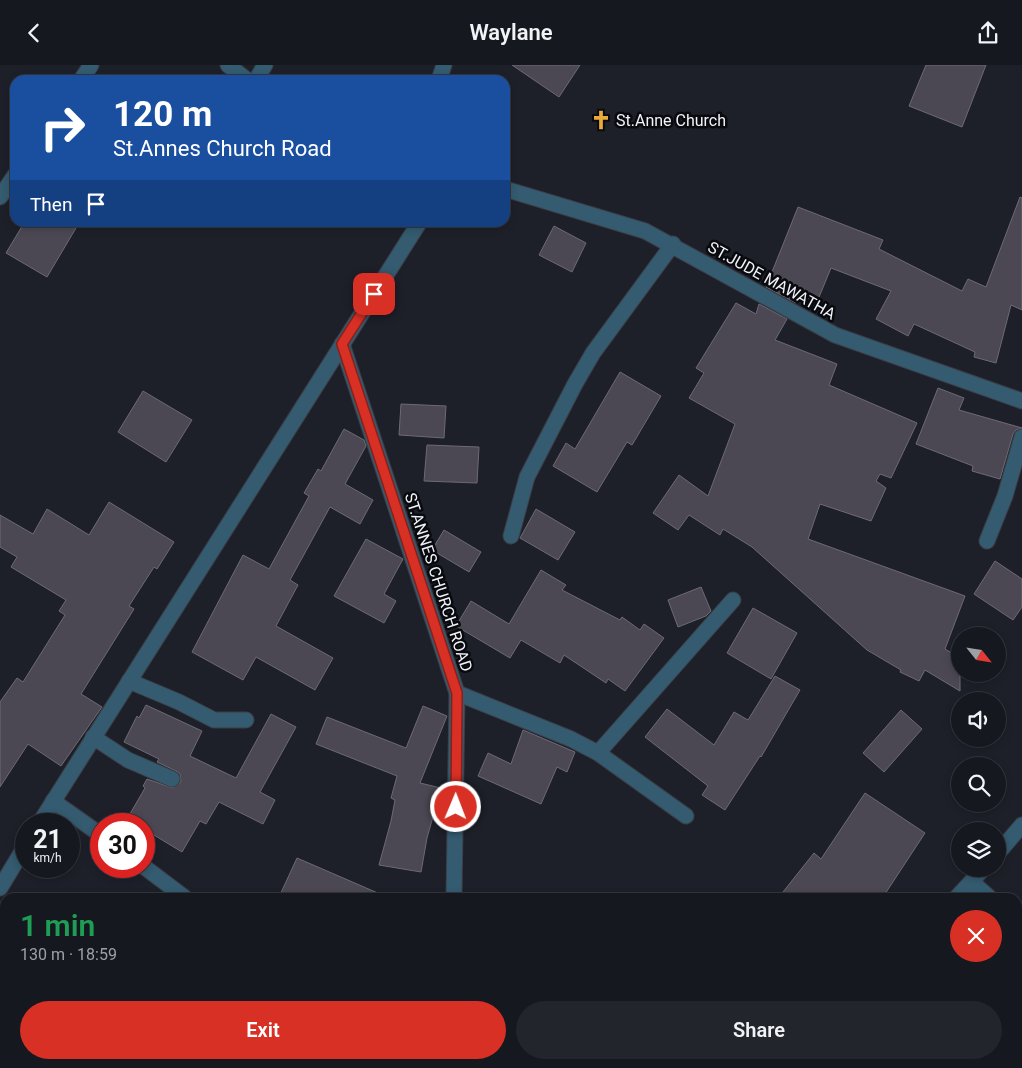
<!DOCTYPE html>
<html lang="en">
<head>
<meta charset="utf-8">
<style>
  body { margin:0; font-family:Roboto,sans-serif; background:#23252c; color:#f1f3f6; height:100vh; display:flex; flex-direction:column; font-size:19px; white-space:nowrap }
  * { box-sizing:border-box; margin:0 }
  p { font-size:16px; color:#9ea0a4 }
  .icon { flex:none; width:28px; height:28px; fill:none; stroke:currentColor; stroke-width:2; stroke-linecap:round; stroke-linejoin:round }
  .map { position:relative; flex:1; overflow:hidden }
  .panel { position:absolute; left:0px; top:828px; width:1022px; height:176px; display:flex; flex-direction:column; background:#16181f; border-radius:15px 15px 0 0; box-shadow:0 2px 8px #0003,0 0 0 1px #35373d }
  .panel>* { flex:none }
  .top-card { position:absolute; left:10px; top:10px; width:500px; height:152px; border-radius:15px; box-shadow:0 2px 8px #0003,0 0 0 1px #35373d; background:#1a4fa0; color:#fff; overflow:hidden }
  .needle { width:32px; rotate:120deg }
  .fabs { position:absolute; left:951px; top:562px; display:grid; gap:10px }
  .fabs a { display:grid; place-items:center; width:55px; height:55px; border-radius:50%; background:#16181f; box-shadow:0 2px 8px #0003,0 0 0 1px #35373d; font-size:25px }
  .speed { position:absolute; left:15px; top:748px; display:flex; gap:10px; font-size:25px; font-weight:700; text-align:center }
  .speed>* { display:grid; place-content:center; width:65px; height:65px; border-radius:50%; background:#16181f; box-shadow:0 2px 8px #0003,0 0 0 1px #35373d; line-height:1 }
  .speed small { font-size:12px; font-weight:400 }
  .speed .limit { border:8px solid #d22; background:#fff; color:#111 }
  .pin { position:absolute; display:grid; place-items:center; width:42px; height:42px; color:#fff; margin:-21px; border-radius:10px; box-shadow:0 2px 8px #0006 }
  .me { position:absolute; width:55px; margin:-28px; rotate:1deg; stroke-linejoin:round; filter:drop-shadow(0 0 4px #0008) }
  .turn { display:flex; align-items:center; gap:18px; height:105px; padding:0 20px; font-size:22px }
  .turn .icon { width:65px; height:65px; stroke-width:2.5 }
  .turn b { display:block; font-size:35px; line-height:42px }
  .then { display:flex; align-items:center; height:48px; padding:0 20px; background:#0003; gap:10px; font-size:19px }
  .round { display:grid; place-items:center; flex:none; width:52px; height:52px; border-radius:26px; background:#23252c }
  .overview { display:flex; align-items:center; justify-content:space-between; height:85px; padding:0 20px }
  h1 { font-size:30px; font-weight:600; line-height:38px; color:#1e9e55 }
  .button { display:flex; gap:10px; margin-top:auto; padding:10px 20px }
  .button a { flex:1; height:58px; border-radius:30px; background:#d93025; color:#fff; font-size:20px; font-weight:600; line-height:58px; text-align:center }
  .button a+a { background:#23252c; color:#f1f3f6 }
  header { display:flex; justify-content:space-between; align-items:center; height:65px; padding:0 20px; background:#16181f; font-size:22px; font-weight:600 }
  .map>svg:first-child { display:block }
</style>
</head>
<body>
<header><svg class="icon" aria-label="back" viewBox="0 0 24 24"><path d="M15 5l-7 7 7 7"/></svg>Waylane<svg class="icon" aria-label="share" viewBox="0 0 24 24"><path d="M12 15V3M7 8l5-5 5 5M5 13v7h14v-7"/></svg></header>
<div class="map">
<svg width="1022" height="1003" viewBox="0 0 1022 1003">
  <rect width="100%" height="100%" fill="#1d2029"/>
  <g fill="#4c4853" stroke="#6e6a75">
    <path d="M512 0H580L559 32Z"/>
    <path d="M926 0H986L962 62 909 41Z"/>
    <path d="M1020 132 1022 133V245L1011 240 996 298 974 292 975 287 914 259 908 271 876 254 891 226 831 203 817 237 801 230 796 238 766 222 798 142 883 175 879 184 962 226 968 214 986 222Z"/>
    <path d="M24 158H79L47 212 6 188Z"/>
    <path d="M554 161 586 178 572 207 539 190Z"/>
    <path d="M736 238 756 249 759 239 787 254 775 275 837 299 829 320 917 358 891 413 880 409 876 416 886 423 871 456 820 439 808 474 965 531 945 584 960 593V626L925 605 919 616 900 607 901 605 867 585 752 482 723 464 720 470 689 450 678 465 653 448 679 410 708 431 735 359 689 333 704 308 696 303Z"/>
    <path d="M620 307 661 331 632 380 627 377 597 427 553 401 566 378 575 384Z"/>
    <path d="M938 323 964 333 959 345 1022 363 1016 365 1013 369 1000 414 972 406 973 401 916 379Z"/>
    <path d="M143 326 192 355 166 397 118 367Z"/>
    <path d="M401 339 446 341 444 373 399 370Z"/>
    <path d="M344 364 364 375 366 381 345 419 373 435 360 459 330 442 290 515 298 520 276 561 333 593 315 625 256 592 243 615 192 587 243 490 269 504 309 431 304 428 318 404 321 406Z"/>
    <path d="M427 380 479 382 477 418 424 416Z"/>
    <path d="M109 437 174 477 157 504 154 502 129 541 134 544 81 629 102 642 61 701 28 679 0 722V637L17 613 23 617 65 550 59 546 66 535 11 502 17 492 0 482V450L33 469 47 444 89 470Z"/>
    <path d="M536 444 575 467 558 495 520 473Z"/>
    <path d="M444 465 481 487 469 507 432 485Z"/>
    <path d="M366 474 403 494 384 529 396 536 384 558 334 531Z"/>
    <path d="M995 496 1022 514V542L1013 555 974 529Z"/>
    <path d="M541 505 566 520 562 525 620 555 622 552 640 565 644 559 664 573 625 626 608 614 606 618 564 590 560 598 521 575 510 593 456 561 471 536 509 559Z"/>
    <path d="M701 522 711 546 706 551 678 562 668 535Z"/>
    <path d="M753 543 797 568 771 614 727 588Z"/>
    <path d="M775 611 800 625 761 692 760 691 725 745 702 730 708 721 645 672 667 644 714 680 734 647 748 655Z"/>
    <path d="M146 640 202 666 190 691 236 713 271 649 296 662 260 727 275 735 263 759 219 737 206 759 200 756 182 787 144 764V759H135L127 754 145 723 143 721 147 714 173 723 181 717 180 709 176 706 157 697 159 694 124 677 137 651 139 653Z"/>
    <path d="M423 641 447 651 420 718 441 723 427 773 421 807 379 800 391 756 395 735 391 733 397 711 316 679 327 652 406 683Z"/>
    <path d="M901 645 922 664 884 707 863 688Z"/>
    <path d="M523 665 575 687 567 707 557 702 541 739 478 711 488 688 511 699Z"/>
    <path d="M865 728 925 768 883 832H779L814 788 821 794Z"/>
    <path d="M297 793 387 832H279Z"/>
  </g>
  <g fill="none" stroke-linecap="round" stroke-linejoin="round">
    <defs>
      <path id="lane" d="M439 15 444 0"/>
      <g id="street">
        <path d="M228 0 247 15"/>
        <path d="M81 15 91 0"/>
        <path d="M256 15 265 0"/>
        <path d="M505 124 645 166 835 270 1022 336"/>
        <path d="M0 132 15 110"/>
        <path d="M342 279 457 628 454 832"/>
        <path d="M511 471 527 412 575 319 593 288 673 179"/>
        <path d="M987 476 1005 431 1022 372"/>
        <path d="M129 616 179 637 214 655H246"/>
        <path d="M457 628 571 674 598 688 686 751"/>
        <path d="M93 672 128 695 172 714"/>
        <path d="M598 688 733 535"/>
        <path d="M53 736 101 770"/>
        <path d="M39 759 419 158"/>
        <path d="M998 788 1022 760"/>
        <path d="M143 801 184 832"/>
        <path d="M972 817 989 832"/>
        <path d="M0 823 26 780"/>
        <path d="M957 832 983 804"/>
        <path d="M1018 858 1022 862"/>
        <path d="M451 1003V999"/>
        <path d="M805 1003 809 999"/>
      </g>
    </defs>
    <use href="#lane" stroke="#3b3e46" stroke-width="17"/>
    <use href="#street" stroke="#3b3e46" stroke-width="17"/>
    <use href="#lane" stroke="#345b70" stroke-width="15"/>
    <use href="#street" stroke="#345b70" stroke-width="15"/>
  </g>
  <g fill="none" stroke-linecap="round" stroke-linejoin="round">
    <defs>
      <path id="route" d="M374 229 342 279 457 628 456 742"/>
    </defs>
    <use href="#route" stroke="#8d1f18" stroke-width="12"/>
    <use href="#route" stroke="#d93025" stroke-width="9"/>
  </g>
  <defs>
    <symbol id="church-bare" viewBox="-9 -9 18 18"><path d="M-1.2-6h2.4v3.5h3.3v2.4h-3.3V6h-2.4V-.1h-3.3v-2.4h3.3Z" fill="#eaaa38" stroke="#080a0e" stroke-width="2.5" paint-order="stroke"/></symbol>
  </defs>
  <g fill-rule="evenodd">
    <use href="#church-bare" x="587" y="41" width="28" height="28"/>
  </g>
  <g text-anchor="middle" stroke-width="5" stroke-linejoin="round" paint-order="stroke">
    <g font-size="16" fill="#f1f3fa" stroke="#080a0e" text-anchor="start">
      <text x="616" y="61">St.Anne Church</text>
    </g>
    <g font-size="16" fill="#f1f3fa" stroke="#080a0e">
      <text transform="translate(772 215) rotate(29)" y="6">ST.JUDE MAWATHA</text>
      <text transform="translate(439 517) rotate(72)" y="6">ST.ANNES CHURCH ROAD</text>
    </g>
  </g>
</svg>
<div class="fabs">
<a><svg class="needle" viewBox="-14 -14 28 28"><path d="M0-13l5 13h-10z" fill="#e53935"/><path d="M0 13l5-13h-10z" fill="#9ea0a4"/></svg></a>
<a><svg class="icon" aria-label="sound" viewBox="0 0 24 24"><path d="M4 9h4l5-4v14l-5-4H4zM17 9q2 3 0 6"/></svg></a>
<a><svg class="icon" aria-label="search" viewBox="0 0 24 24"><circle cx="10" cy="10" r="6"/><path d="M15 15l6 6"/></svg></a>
<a><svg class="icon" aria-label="layers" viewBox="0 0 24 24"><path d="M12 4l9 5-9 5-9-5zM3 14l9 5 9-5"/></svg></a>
</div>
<div class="speed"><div>21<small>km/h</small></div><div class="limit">30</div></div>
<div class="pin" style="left:374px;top:229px;background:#d93025"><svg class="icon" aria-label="arrive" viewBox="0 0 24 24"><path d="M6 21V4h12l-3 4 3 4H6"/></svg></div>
<svg class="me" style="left:456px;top:742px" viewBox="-20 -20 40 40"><circle r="17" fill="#d93025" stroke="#fff" stroke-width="3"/><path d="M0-11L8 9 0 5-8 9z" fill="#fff"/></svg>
<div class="top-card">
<div class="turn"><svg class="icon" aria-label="right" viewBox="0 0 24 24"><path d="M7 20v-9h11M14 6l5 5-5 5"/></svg><div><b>120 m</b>St.Annes Church Road</div></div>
<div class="then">Then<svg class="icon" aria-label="arrive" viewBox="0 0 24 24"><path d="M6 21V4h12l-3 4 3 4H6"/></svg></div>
</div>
<section class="panel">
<div class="overview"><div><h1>1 min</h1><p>130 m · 18:59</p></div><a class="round" style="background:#d93025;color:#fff"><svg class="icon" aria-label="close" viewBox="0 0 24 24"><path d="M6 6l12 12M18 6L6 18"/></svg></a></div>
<div class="button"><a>Exit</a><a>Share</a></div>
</section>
</div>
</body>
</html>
